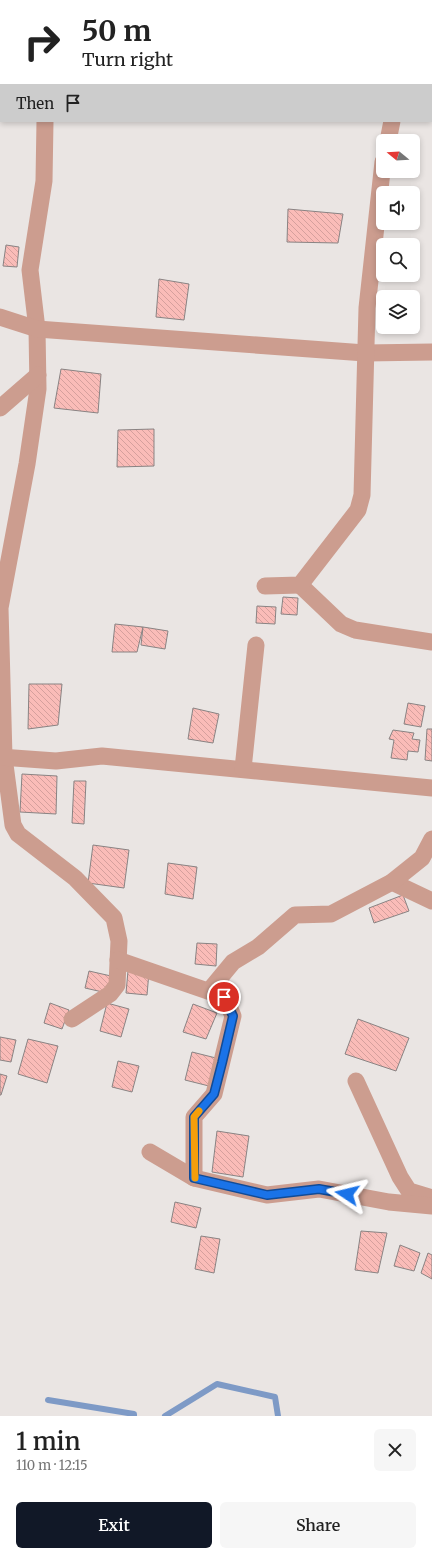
<!DOCTYPE html>
<html lang="en">
<head>
<meta charset="utf-8">
<style>
  body { margin:0; font-family:Merriweather,serif; background:#f6f6f6; color:#222; height:100vh; display:flex; flex-direction:column; font-size:15px; white-space:nowrap }
  * { box-sizing:border-box; margin:0 }
  p { font-size:13px; color:#767676 }
  .icon { flex:none; width:22px; height:22px; fill:none; stroke:currentColor; stroke-width:2; stroke-linecap:round; stroke-linejoin:round }
  .map { position:relative; height:1416px; overflow:hidden }
  .details { display:flex; flex-direction:column; background:#fff; flex:1 }
  .details>* { flex:none }
  .top-card { position:absolute; left:0px; top:0px; width:432px; height:122px; box-shadow:0 2px 6px #0003; background:#fff; color:#222; overflow:hidden }
  .needle { width:26px; rotate:288deg }
  .controls { position:absolute; left:376px; top:134px; display:grid; gap:8px }
  .controls a { display:grid; place-items:center; width:44px; height:44px; border-radius:6px; background:#fff; box-shadow:0 2px 6px #0003; font-size:20px }
  .pin { position:absolute; display:grid; place-items:center; width:34px; height:34px; color:#fff; margin:-17px; border:2px solid #fff; border-radius:50%; box-shadow:0 1px 4px #0007 }
  .me { position:absolute; width:44px; margin:-22px; rotate:280deg; stroke-linejoin:round; filter:drop-shadow(0 0 3px #0008) }
  .turn { display:flex; align-items:center; gap:14px; height:84px; padding:0 16px; font-size:18px }
  .turn .icon { width:52px; height:52px; stroke-width:2.5 }
  .turn b { display:block; font-size:28px; line-height:34px }
  .then { display:flex; align-items:center; height:38px; padding:0 16px; background:#0003; gap:8px; font-size:15px }
  .round { display:grid; place-items:center; flex:none; width:42px; height:42px; border-radius:6px; background:#f6f6f6 }
  .overview { display:flex; align-items:center; justify-content:space-between; height:68px; padding:0 16px }
  h1 { font-size:24px; font-weight:600; line-height:30px }
  .button { display:flex; gap:8px; margin-top:auto; padding:8px 16px }
  .button a { flex:1; height:46px; border-radius:6px; background:#111827; color:#fff; font-size:16px; font-weight:600; line-height:46px; text-align:center }
  .button a+a { background:#f6f6f6; color:#222 }
  .map>svg:first-child { display:block }
</style>
</head>
<body>
<div class="map">
<svg width="432" height="1416" viewBox="0 0 432 1416">
  <defs>
    <pattern id="building-back-hatch" width="6" height="6" patternUnits="userSpaceOnUse"><rect width="6" height="6" fill="#fabcb8"/><path d="M-1 5l2 2M0 0l6 6M5-1l2 2" fill="none" stroke="#d5a09d"/></pattern>
  </defs>
  <rect width="100%" height="100%" fill="#eae5e3"/>
  <g fill="none" stroke-linecap="round" stroke-linejoin="round">
    <g stroke="#7e9ac6" stroke-width="6">
      <path d="M48 1400 134 1414V1416"/>
      <path d="M165 1416 217 1384 275 1397 278 1416"/>
    </g>
  </g>
  <g fill="url(#building-back-hatch)" stroke="#898383">
    <path d="M312 0H345L312 1Z"/>
    <rect x="0" y="75" width="1" height="32"/>
    <path d="M288 209 343 214 338 243 287 242Z"/>
    <path d="M6 245 19 247 17 267 3 266Z"/>
    <path d="M159 279 189 284 184 320 156 317Z"/>
    <path d="M61 369 101 374 98 413 54 408Z"/>
    <path d="M154 429V466L117 467 118 430Z"/>
    <path d="M283 597 298 598 297 615 281 614Z"/>
    <path d="M257 606 276 607 275 624 256 623Z"/>
    <path d="M115 624 143 627 137 652H112Z"/>
    <path d="M143 627 168 631 165 649 141 645Z"/>
    <path d="M29 684H62L58 725 28 729Z"/>
    <path d="M408 703 425 706 421 727 404 724Z"/>
    <path d="M193 708 219 714 213 743 188 739Z"/>
    <path d="M427 729H432V761L425 760Z"/>
    <path d="M393 730 414 733 412 739 420 740 418 752 408 751 407 760 391 758 394 740 389 739Z"/>
    <path d="M22 774 57 776 56 814 20 812Z"/>
    <path d="M74 781H86L84 824 72 823Z"/>
    <path d="M93 845 129 850 124 888 88 883Z"/>
    <path d="M168 863 197 867 193 899 165 894Z"/>
    <path d="M403 895 409 911 374 923 369 908Z"/>
    <path d="M197 943 217 944 216 966 195 964Z"/>
    <path d="M89 971 111 976 107 993 85 988Z"/>
    <path d="M128 971 149 972 147 995 126 993Z"/>
    <path d="M50 1003 69 1010 62 1029 44 1023Z"/>
    <path d="M107 1003 129 1009 121 1037 100 1031Z"/>
    <path d="M193 1004 217 1013 206 1039 183 1032Z"/>
    <path d="M358 1019 409 1038 396 1071 345 1054Z"/>
    <path d="M0 1037 16 1040 11 1062 0 1060Z"/>
    <path d="M28 1039 58 1046 47 1083 18 1074Z"/>
    <path d="M192 1052 220 1059 213 1087 185 1080Z"/>
    <path d="M118 1061 139 1066 132 1092 112 1087Z"/>
    <path d="M0 1074 7 1076 1 1095H0Z"/>
    <path d="M217 1131 249 1136 243 1177 212 1172Z"/>
    <path d="M175 1202 201 1208 196 1228 171 1222Z"/>
    <path d="M361 1231 387 1233 378 1273 355 1270Z"/>
    <path d="M201 1236 220 1239 214 1273 195 1269Z"/>
    <path d="M400 1245 420 1253 414 1271 394 1266Z"/>
    <path d="M428 1253 432 1255V1279L421 1273Z"/>
  </g>
  <g fill="none" stroke-linecap="round" stroke-linejoin="round">
    <g stroke="#cc9d8f" stroke-width="17">
      <path d="M64 1 65 0"/>
      <path d="M0 31H1"/>
      <path d="M431 103H432"/>
      <path d="M45 121 44 181 30 270 37 329 38 389 27 464 0 608 4 757 13 825 18 834 75 878 114 918 119 941 117 985 110 994 72 1019"/>
      <path d="M388 141 392 121"/>
      <path d="M0 317 37 329 365 353 432 352"/>
      <path d="M0 408 38 375"/>
      <path d="M300 585 341 624 355 630 432 642"/>
      <path d="M265 586 300 585 358 510 362 495 367 308 383 162"/>
      <path d="M0 757 56 761 102 756 432 788"/>
      <path d="M243 769 256 645"/>
      <path d="M392 882 432 901"/>
      <path d="M118 960 225 997 233 1016 214 1094 194 1117V1178"/>
      <path d="M209 991 233 962 258 947 295 915 331 914 392 882 422 858 432 839"/>
      <path d="M356 1081 400 1177 409 1191 432 1198"/>
      <path d="M150 1152 194 1178 267 1195 319 1189 389 1202 432 1206"/>
    </g>
  </g>
  <g fill="none" stroke-linecap="round" stroke-linejoin="round">
    <defs>
      <path id="route" d="M224 997 233 1016 222 1063 214 1094 194 1117V1178L267 1195 319 1189 347 1194"/>
    </defs>
    <use href="#route" stroke="#114b97" stroke-width="10"/>
    <use href="#route" stroke="#1a73e8" stroke-width="7"/>
    <path stroke="#f59e0b" stroke-width="7" d="M195 1178 194 1117 199 1111"/>
  </g>
</svg>
<div class="controls">
<a><svg class="needle" viewBox="-14 -14 28 28"><path d="M0-13l5 13h-10z" fill="#e53935"/><path d="M0 13l5-13h-10z" fill="#767676"/></svg></a>
<a><svg class="icon" aria-label="sound" viewBox="0 0 24 24"><path d="M4 9h4l5-4v14l-5-4H4zM17 9q2 3 0 6"/></svg></a>
<a><svg class="icon" aria-label="search" viewBox="0 0 24 24"><circle cx="10" cy="10" r="6"/><path d="M15 15l6 6"/></svg></a>
<a><svg class="icon" aria-label="layers" viewBox="0 0 24 24"><path d="M12 4l9 5-9 5-9-5zM3 14l9 5 9-5"/></svg></a>
</div>
<div class="pin" style="left:224px;top:997px;background:#d93025"><svg class="icon" aria-label="arrive" viewBox="0 0 24 24"><path d="M6 21V4h12l-3 4 3 4H6"/></svg></div>
<svg class="me" style="left:347px;top:1194px" viewBox="-20 -20 40 40"><path d="M0-17L14 15 0 8-14 15z" fill="#1a73e8" stroke="#fff" stroke-width="4"/></svg>
<div class="top-card">
<div class="turn"><svg class="icon" aria-label="right" viewBox="0 0 24 24"><path d="M7 20v-9h11M14 6l5 5-5 5"/></svg><div><b>50 m</b>Turn right</div></div>
<div class="then">Then<svg class="icon" aria-label="arrive" viewBox="0 0 24 24"><path d="M6 21V4h12l-3 4 3 4H6"/></svg></div>
</div>
</div>
<section class="details">
<div class="overview"><div><h1>1 min</h1><p>110 m · 12:15</p></div><a class="round"><svg class="icon" aria-label="close" viewBox="0 0 24 24"><path d="M6 6l12 12M18 6L6 18"/></svg></a></div>
<div class="button"><a>Exit</a><a>Share</a></div>
</section>
</body>
</html>
